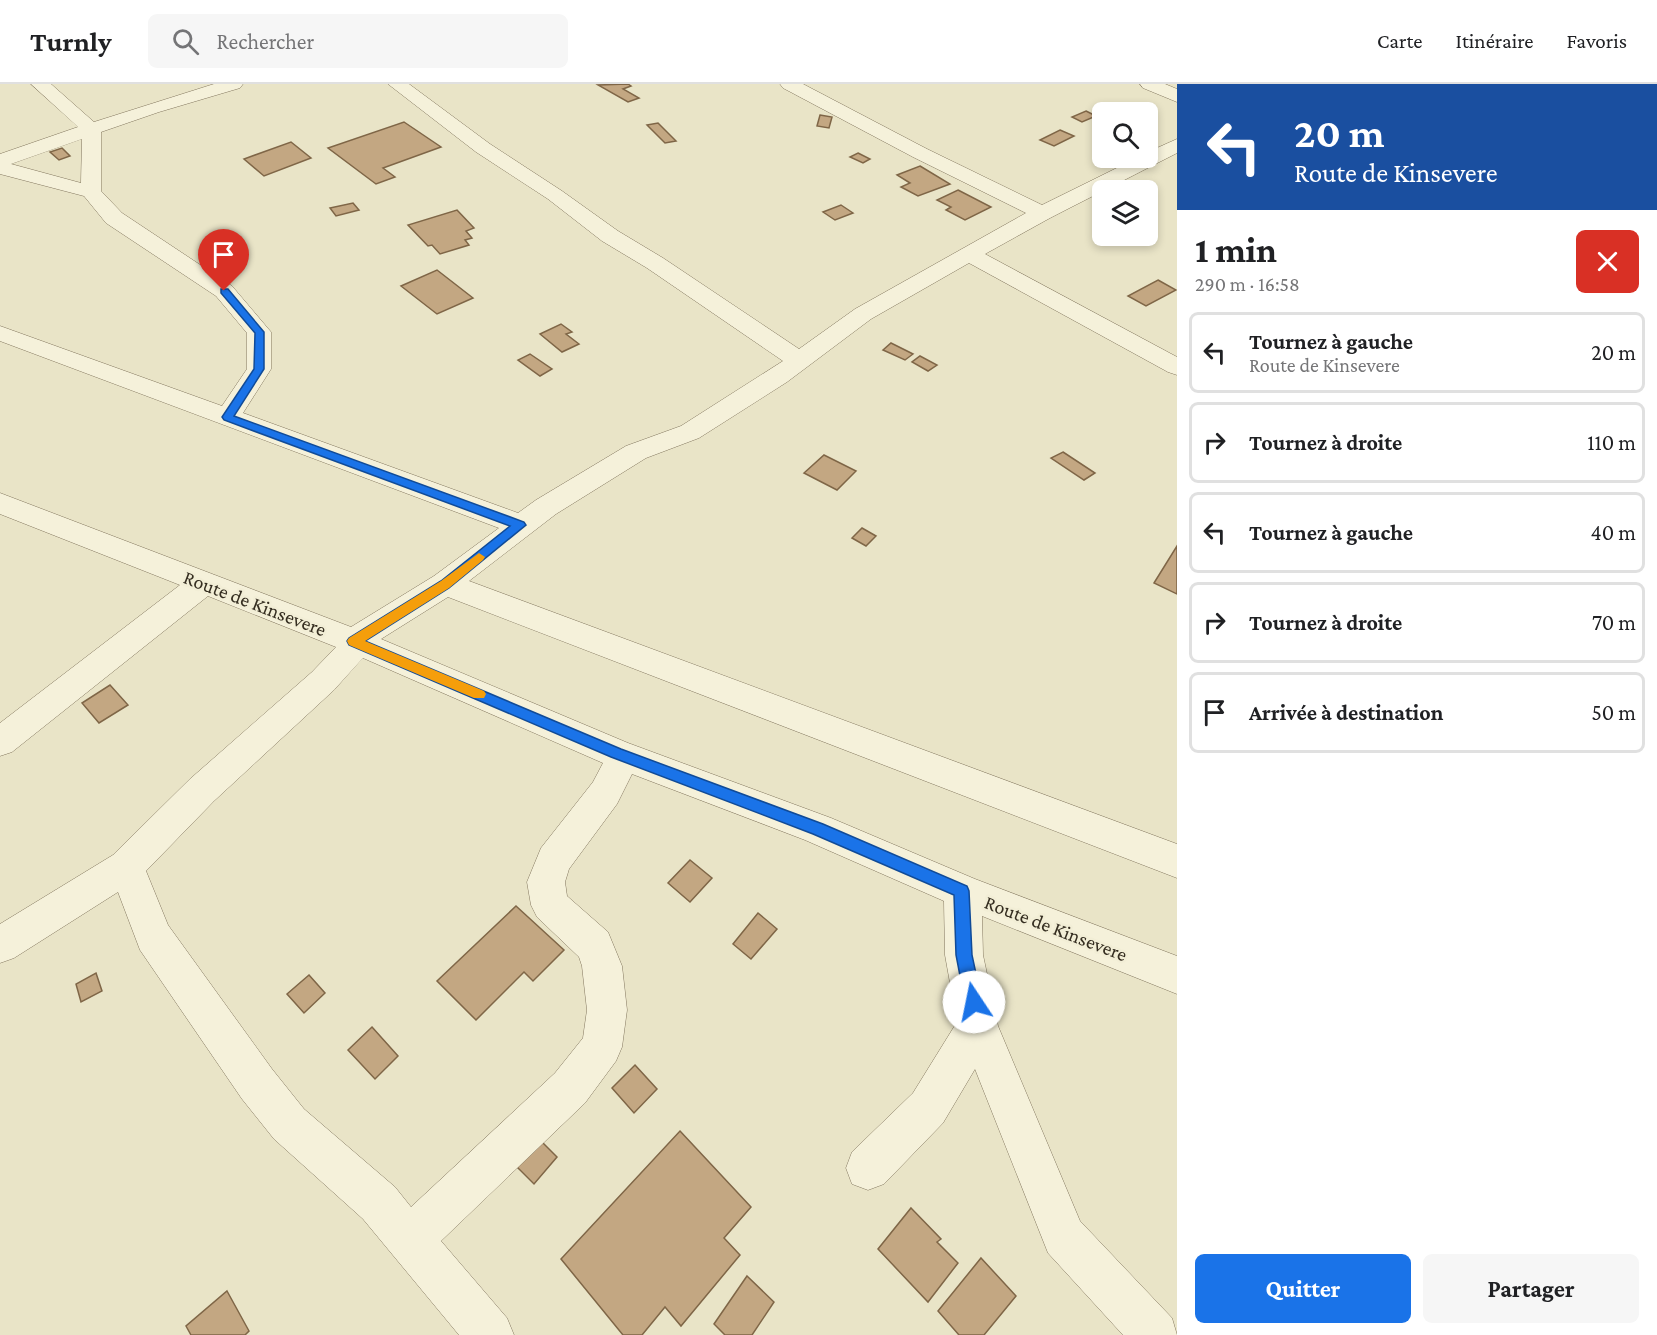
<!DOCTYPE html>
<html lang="fr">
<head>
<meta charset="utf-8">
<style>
  body { margin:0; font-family:"Crimson Pro",serif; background:#f6f6f6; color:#202124; height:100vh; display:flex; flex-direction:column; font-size:22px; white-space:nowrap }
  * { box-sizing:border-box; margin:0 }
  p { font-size:20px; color:#757577 }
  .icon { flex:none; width:33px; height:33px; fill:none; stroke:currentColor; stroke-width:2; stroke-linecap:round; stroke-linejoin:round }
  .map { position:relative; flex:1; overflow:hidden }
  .side { display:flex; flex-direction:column; background:#fff; width:480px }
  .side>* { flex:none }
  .guide { background:#1a4fa0; color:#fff; overflow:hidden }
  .buttons { position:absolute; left:1092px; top:18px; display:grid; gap:12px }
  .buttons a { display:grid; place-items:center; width:66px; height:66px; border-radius:9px; background:#fff; box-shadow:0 3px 9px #0003; font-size:30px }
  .pin { position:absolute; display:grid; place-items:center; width:51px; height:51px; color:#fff; margin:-62px -26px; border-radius:50% 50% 50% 0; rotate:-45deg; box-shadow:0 0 6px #0007 }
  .pin .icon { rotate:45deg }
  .me { position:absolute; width:66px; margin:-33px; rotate:349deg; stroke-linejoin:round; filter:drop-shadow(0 0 4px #0008) }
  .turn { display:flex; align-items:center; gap:21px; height:126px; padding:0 18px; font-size:27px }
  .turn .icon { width:78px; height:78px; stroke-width:2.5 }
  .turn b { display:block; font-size:42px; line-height:51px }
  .round { display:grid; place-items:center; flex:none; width:63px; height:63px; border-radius:9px; background:#f6f6f6 }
  .headline { display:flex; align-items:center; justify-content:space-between; height:102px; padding:0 18px }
  h1 { font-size:36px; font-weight:700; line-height:45px }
  .button { display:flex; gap:12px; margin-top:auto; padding:12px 18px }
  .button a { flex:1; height:69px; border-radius:9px; background:#1a73e8; color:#fff; font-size:24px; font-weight:700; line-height:69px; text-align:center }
  .button a+a { background:#f6f6f6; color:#202124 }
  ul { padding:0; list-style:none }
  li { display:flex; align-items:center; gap:18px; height:81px; margin:0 12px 9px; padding:0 6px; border:3px solid #e0e0e0; border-radius:9px }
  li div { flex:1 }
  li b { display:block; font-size:22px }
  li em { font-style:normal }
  header { display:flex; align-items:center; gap:36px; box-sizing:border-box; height:84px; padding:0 30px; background:#fff; border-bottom:2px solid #e0e0e0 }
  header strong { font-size:28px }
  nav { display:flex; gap:33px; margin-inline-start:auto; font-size:21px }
  .search { width:420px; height:54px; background:#f6f6f6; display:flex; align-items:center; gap:15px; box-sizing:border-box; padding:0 21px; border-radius:9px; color:#757577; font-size:22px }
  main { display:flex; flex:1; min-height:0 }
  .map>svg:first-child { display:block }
</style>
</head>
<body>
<header>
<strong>Turnly</strong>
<div class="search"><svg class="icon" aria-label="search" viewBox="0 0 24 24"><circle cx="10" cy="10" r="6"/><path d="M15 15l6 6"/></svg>Rechercher</div>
<nav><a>Carte</a><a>Itinéraire</a><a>Favoris</a></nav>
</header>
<main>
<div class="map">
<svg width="1177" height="1251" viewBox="0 0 1177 1251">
  <rect width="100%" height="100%" fill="#e9e4c7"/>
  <g fill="#c3a782" stroke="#7f6647" stroke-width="1.5">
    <path d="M628 0 631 2 623 5 639 14 628 18 598 1Z"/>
    <path d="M1086 27 1096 32 1082 38 1072 33Z"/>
    <path d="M820 31 832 33 829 44 817 42Z"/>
    <path d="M404 38 441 63 383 84 395 93 376 100 328 64Z"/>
    <path d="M658 39 676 57 665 59 647 41Z"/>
    <path d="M1060 46 1074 52 1054 62 1040 56Z"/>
    <path d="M291 58 311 74 264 92 244 75Z"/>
    <path d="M62 64 70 72 59 76 50 68Z"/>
    <path d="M858 69 870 75 863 79 850 73Z"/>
    <path d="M920 82 950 100 918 112 901 103 910 99 897 91Z"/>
    <path d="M958 106 991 123 965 136 946 126 951 123 937 116Z"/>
    <path d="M353 119 359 126 336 132 330 124Z"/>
    <path d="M841 121 853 129 835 136 823 128Z"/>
    <path d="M457 126 474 144 466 147 472 154 465 156 469 161 440 170 432 161 428 162 408 141Z"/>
    <path d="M437 186 473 214 437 230 401 202Z"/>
    <path d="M1158 196 1176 206 1146 222 1128 212Z"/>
    <path d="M561 240 572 248 566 250 579 260 562 268 540 250Z"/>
    <path d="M891 259 913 270 905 276 883 266Z"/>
    <path d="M530 270 552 285 540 292 518 276Z"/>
    <path d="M920 272 937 281 928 287 912 278Z"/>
    <path d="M1063 368 1095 389 1084 396 1051 374Z"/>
    <path d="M824 371 856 387 837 406 804 389Z"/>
    <path d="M862 444 876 452 866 462 852 454Z"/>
    <path d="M1177 462V510L1154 499Z"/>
    <path d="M110 601 128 621 99 639 82 619Z"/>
    <path d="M690 776 712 794 690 818 668 799Z"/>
    <path d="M516 822 564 866 533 897 524 888 476 936 437 897Z"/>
    <path d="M758 829 777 845 751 875 733 860Z"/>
    <path d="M96 889 102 907 81 918 76 900Z"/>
    <path d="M309 891 325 909 304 929 287 910Z"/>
    <path d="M372 943 398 972 375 995 348 966Z"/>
    <path d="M635 981 657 1005 634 1029 612 1004Z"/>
    <path d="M680 1047 751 1123 724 1154 740 1171 681 1242 665 1223 642 1251H623L561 1175Z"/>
    <path d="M534 1050 557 1073 534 1100 511 1077Z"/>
    <path d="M911 1124 941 1155 937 1158 958 1179 928 1218 878 1165Z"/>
    <path d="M981 1174 1016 1212 984 1251H959L938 1227Z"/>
    <path d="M747 1192 774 1218 752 1251H725L714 1240Z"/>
    <path d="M227 1207 249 1247 245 1251H191L186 1242Z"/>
  </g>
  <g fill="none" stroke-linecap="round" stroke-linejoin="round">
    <defs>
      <g id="street">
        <path d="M31 0H51L94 38 214 0H243L240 4 159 28 101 48V107L122 129 232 202 271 248V285L243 329 518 429 536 416 626 362 681 342 783 277 647 184 602 157 548 115 476 68 388 0H409L490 60 562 107 618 147 663 174 799 265 855 225 1026 129 913 73 783 4 780 0H803L927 65 1042 121 1137 74H1148V68L1177 55V69L1050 134 985 170 1177 273V291L1168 288 969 179 871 235 787 298 699 354 646 374 556 430 469 497 1177 760V794L448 513 381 555 628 659 831 734 975 795 1177 872V910L982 832 983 871 998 942 1080 1137 1172 1234 1177 1251H1123L1048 1169 975 985 943 1039 884 1100 868 1106 852 1100 846 1084 852 1068 913 1009 957 938 945 871 944 817 805 756 632 690 617 720 569 785 565 798 567 812 608 848 622 882 627 926 622 963 616 977 585 1019 441 1157 507 1234 514 1251H459L363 1135 274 1055 242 1015 140 866 118 808 14 874 0 879V840L113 771 190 695 312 588 336 563 208 512 12 668 0 672V639L180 501 0 430V409L351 543 434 492 499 444 0 257V242L222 322 247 285V249L216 212 106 139 84 112 0 90V70L78 43ZM82 55 81 99 11 80ZM363 574 603 679 593 698 541 764 527 798 531 821 537 833 579 873 582 882 587 926 583 954 555 989 411 1123 395 1103 304 1025 272 985 168 841 146 787 214 717 334 606Z"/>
        <path d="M1140 0H1165L1177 5V18L1143 4Z"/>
      </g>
    </defs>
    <use href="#street" stroke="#83775f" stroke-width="1"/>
    <use href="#street" fill="#f5f1da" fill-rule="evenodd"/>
  </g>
  <path fill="#1a73e8" stroke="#114b97" stroke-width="1.5" d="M221 205H228L264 248V285L234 332 524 438 526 441 449 504 365 557 621 665 823 740 967 802 969 807 972 871 982 918 979 924 974 926 968 924 965 918 956 871 954 811 813 750 611 673 349 561 347 557 349 554 441 497 510 442 224 336 222 333 254 285 255 249 221 209Z"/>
  <path fill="#f59e0b" d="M479 469 485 473 483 476 449 504 365 557 484 607 486 610 484 614H474L349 561 347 557 349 554 441 497Z"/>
  <g text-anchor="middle" stroke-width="5" stroke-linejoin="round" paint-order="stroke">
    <g font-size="20" fill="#352e21" stroke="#f2eed6">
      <text transform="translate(255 519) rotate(21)" y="7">Route de Kinsevere</text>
      <text transform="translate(1056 844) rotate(21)" y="7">Route de Kinsevere</text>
    </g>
  </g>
</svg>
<div class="buttons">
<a><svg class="icon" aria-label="search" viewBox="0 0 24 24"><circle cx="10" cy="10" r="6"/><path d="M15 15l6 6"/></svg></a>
<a><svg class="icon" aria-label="layers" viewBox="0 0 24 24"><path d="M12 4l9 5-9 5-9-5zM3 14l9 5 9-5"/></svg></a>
</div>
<div class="pin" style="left:224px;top:207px;background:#d93025"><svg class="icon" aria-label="arrive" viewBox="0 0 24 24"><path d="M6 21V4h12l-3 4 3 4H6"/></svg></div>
<svg class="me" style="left:974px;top:918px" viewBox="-20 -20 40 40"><circle r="19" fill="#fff"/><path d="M0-13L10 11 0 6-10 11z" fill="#1a73e8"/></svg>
</div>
<section class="side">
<div class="guide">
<div class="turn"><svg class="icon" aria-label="left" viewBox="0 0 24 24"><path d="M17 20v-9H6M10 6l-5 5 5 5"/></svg><div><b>20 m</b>Route de Kinsevere</div></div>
</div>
<div class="headline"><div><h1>1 min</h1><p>290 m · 16:58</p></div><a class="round" style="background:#d93025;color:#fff"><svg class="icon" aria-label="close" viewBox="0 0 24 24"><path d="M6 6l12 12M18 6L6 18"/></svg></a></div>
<ul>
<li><svg class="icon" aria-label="left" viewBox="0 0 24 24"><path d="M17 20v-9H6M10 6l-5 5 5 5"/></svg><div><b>Tournez à gauche</b><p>Route de Kinsevere</p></div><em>20 m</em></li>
<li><svg class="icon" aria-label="right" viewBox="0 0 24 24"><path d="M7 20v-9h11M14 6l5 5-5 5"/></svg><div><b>Tournez à droite</b></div><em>110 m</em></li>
<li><svg class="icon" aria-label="left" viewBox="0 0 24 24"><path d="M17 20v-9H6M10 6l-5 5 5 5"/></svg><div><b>Tournez à gauche</b></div><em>40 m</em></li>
<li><svg class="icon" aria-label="right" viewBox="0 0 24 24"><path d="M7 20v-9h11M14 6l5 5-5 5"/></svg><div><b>Tournez à droite</b></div><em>70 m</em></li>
<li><svg class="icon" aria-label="arrive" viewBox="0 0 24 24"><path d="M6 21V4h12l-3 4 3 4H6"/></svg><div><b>Arrivée à destination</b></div><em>50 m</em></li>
</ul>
<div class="button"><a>Quitter</a><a>Partager</a></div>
</section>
</main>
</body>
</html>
